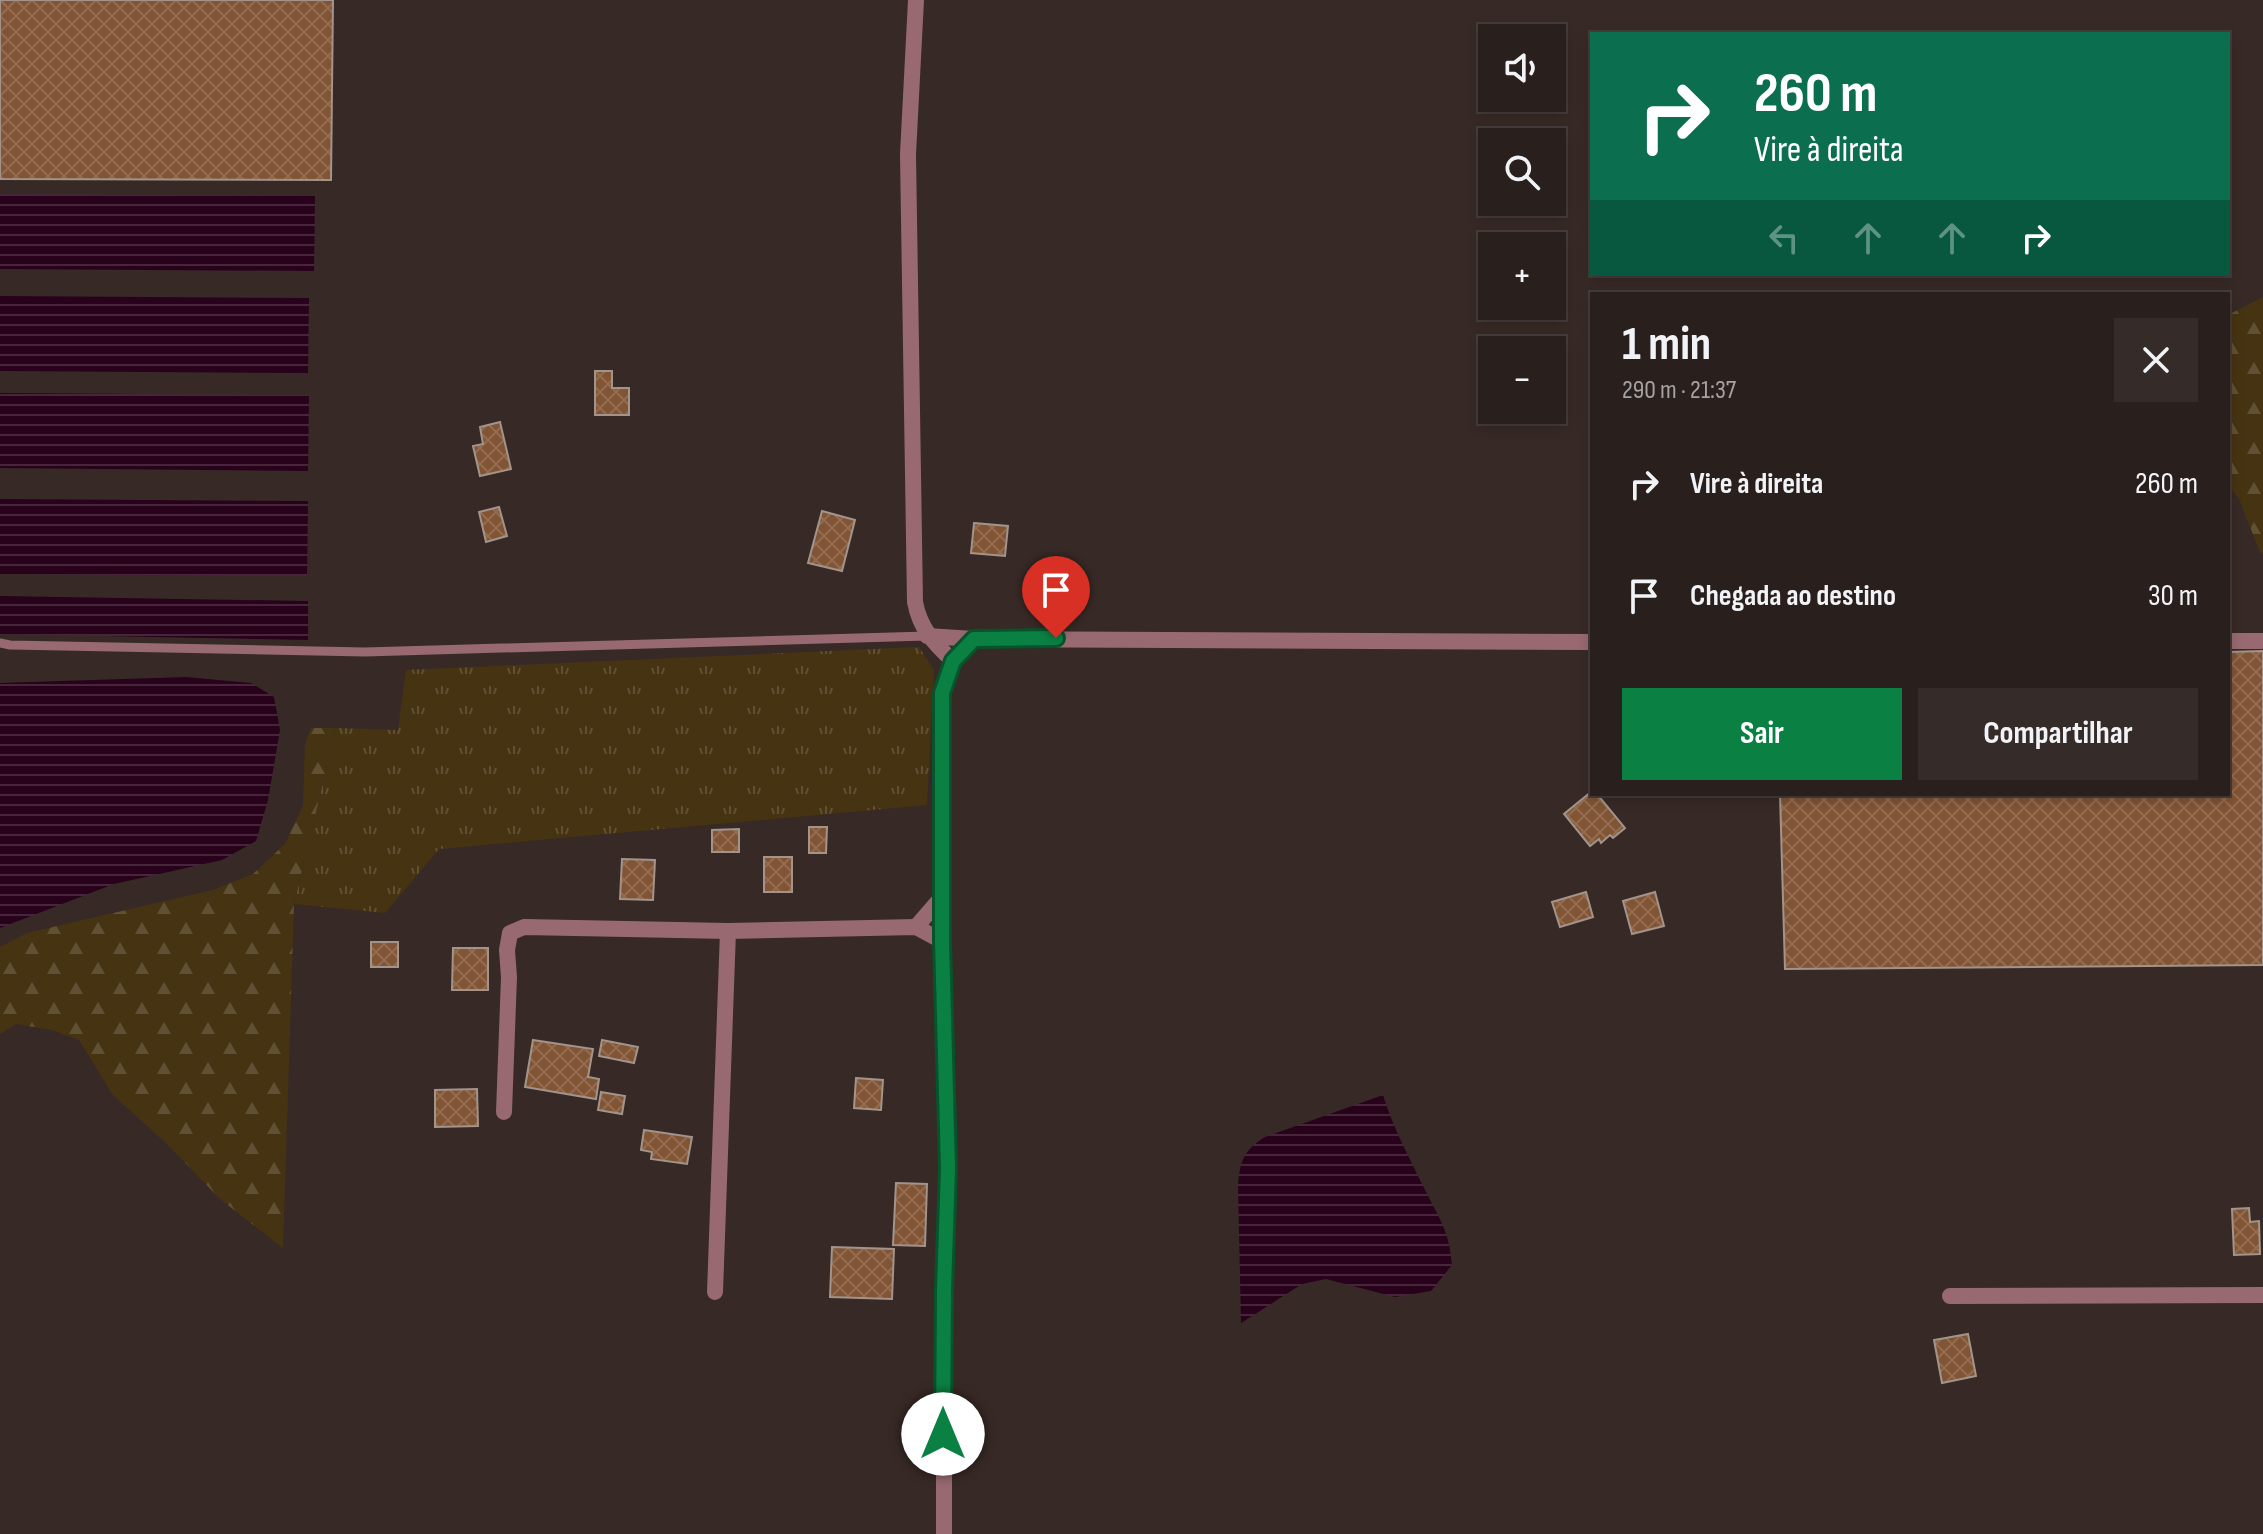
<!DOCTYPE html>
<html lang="pt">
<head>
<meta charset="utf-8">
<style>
  body { margin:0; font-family:"Sofia Sans Condensed",sans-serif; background:#352c29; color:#f1f3f6; height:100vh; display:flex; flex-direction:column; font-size:30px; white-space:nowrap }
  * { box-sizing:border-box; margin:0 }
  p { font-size:26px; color:#a5a2a3 }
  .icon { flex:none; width:44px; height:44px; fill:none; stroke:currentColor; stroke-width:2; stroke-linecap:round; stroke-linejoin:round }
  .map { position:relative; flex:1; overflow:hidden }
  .details { position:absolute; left:1590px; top:292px; width:640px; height:504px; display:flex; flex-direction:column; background:#291f1c; border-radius:0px; box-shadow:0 4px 12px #0003,0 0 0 2px #453d3b }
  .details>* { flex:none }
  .banner { position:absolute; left:1590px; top:32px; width:640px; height:244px; border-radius:0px; box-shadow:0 4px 12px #0003,0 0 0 2px #453d3b; background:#0b6e4f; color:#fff; overflow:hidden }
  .controls { position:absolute; left:1478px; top:24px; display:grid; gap:16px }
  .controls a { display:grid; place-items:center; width:88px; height:88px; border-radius:0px; background:#291f1c; box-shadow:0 4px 12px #0003,0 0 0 2px #453d3b; font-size:40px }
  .pin { position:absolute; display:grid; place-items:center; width:68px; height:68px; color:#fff; margin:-82px -34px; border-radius:50% 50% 50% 0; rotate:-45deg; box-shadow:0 0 8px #0007 }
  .pin .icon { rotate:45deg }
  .me { position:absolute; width:88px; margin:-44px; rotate:0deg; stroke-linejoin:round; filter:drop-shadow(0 0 6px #0008) }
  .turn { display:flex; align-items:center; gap:28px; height:168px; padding:0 32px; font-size:36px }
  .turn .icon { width:104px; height:104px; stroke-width:2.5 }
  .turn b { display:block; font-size:56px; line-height:68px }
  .lanes { display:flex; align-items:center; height:76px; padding:0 32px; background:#0003; justify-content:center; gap:40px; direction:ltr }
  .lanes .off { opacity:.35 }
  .round { display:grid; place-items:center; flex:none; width:84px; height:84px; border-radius:0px; background:#352c29 }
  .headline { display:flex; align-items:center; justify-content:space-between; height:136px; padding:0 32px }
  h1 { font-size:48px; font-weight:700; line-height:60px }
  .button { display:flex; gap:16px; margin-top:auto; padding:16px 32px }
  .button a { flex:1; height:92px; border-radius:0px; background:#0b8043; color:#fff; font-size:32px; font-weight:700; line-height:92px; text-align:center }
  .button a+a { background:#352c29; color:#f1f3f6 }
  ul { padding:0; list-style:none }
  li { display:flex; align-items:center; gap:24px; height:112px; padding:0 32px }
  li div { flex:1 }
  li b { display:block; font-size:30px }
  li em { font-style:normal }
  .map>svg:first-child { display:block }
</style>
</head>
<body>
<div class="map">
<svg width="2263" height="1534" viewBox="0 0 2263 1534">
  <defs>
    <pattern id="grass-tufts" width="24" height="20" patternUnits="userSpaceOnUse" patternTransform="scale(2)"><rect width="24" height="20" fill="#463312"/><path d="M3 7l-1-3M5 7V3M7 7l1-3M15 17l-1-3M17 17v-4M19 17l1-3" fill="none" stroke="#605034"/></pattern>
    <pattern id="forest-firs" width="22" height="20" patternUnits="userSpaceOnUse" patternTransform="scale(2)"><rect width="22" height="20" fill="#463312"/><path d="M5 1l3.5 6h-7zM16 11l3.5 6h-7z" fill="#605034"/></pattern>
    <pattern id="water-rules" width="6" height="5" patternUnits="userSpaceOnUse" patternTransform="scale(2)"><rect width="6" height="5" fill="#28011a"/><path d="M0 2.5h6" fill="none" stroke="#47253b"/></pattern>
    <pattern id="building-cross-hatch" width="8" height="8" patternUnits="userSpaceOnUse" patternTransform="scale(2)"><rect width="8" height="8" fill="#815434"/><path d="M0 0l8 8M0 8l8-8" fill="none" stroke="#936c51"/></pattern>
  </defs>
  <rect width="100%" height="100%" fill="#372926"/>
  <path fill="url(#grass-tufts)" d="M919 647 934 670 927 805 439 849 385 913 294 904 336 728 398 730 406 670Z"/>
  <g fill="url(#forest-firs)">
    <path d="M2263 297V553L2260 552 2239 499 2228 484V315Z"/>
    <path d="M311 728H336L294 904 283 1248 220 1199 169 1146 113 1095 79 1040 52 1030 16 1024 0 1034V947L27 933 213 890 253 874 285 844 303 806 305 744Z"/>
  </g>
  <g fill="url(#water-rules)">
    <path d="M0 194 315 196 314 271 0 269Z"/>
    <path d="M0 296 309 298 308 373 0 371Z"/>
    <path d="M0 393 309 395 308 471 0 468Z"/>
    <path d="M0 499 308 501 307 576 0 574Z"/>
    <path d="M0 596 308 601V640L0 634Z"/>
    <path d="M186 677 251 683 274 697 280 730 268 800 256 841 222 860 114 884 0 928V683Z"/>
    <path d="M1383 1095C1393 1128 1409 1157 1424 1188 1439 1219 1449 1229 1452 1265L1431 1291 1395 1297 1326 1279 1302 1284 1241 1323 1238 1186C1240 1161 1243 1151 1265 1137Z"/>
  </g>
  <g fill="url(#building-cross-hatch)" stroke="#a2948b" stroke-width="2">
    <path d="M0 0H333L331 180 0 179Z"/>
    <path d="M595 371H612V388H629V415H595Z"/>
    <path d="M500 422 511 469 480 476 473 446 483 444 480 427Z"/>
    <path d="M499 507 507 536 486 542 479 512Z"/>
    <path d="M822 511 855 520 842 571 808 563Z"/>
    <path d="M974 523 1008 526 1005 556 971 553Z"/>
    <path d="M2263 651V965L1785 969 1780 794H2228V652Z"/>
    <path d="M1592 791V794H1597L1625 828 1613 838 1610 835 1601 843 1599 839 1590 846 1564 814Z"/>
    <path d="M809 827H827L826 853H809Z"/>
    <path d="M739 829V852H712V830Z"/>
    <rect x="764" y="857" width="28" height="35"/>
    <path d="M622 859 655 860 653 900 620 899Z"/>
    <path d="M1586 892 1593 917 1560 927 1552 902Z"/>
    <path d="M1655 892 1664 926 1632 934 1623 901Z"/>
    <rect x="371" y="942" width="27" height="25"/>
    <path d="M453 948H488V990H452Z"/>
    <path d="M533 1040 593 1049 588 1077 599 1079 596 1099 525 1087Z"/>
    <path d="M602 1040 638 1047 634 1063 599 1056Z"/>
    <path d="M856 1078 883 1080 881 1110 854 1108Z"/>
    <path d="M477 1089 478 1126 435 1127V1090Z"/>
    <path d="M601 1092 625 1096 622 1114 598 1110Z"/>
    <path d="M644 1130 692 1137 687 1164 651 1159 652 1152 641 1150Z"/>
    <path d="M896 1183 927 1184 925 1246 893 1245Z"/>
    <path d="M2249 1208 2250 1222 2259 1221 2260 1254 2234 1255 2232 1209Z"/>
    <path d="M832 1247 894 1249 892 1299 830 1297Z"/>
    <path d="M1968 1334 1976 1376 1942 1383 1934 1340Z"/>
  </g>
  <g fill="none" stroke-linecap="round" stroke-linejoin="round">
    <path stroke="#986971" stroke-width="9" d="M0 643 10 645 365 652 927 636"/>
    <g stroke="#986971" stroke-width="16">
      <path d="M916 0 908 154 915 602C920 629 934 643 953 661"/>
      <path d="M927 636 974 639 1592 642"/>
      <path d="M2228 641H2263"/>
      <path d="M916 927 942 897"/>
      <path d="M504 1112 509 977 507 950 510 933 524 927 728 931 916 927 942 941"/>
      <path d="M715 1292 728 931"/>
      <path d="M1950 1296 2263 1295"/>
      <path d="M944 1534V1289L948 1169 942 941V693L953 661 974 639"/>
    </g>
  </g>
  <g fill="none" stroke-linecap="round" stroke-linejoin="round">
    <defs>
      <path id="route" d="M943 1434 944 1289 948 1169 942 941V693L953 661 974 639 1056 638"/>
    </defs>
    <use href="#route" stroke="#07532c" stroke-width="20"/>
    <use href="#route" stroke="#0b8043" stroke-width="14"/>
  </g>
</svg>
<div class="controls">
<a><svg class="icon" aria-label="sound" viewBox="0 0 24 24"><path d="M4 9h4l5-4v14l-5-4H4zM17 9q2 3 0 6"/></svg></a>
<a><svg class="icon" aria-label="search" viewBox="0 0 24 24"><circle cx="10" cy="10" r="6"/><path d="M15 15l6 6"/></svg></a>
<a>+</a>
<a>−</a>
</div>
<div class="pin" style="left:1056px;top:638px;background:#d93025"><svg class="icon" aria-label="arrive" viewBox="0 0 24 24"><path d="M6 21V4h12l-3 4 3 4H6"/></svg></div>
<svg class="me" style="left:943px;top:1434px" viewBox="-20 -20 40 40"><circle r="19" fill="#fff"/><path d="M0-13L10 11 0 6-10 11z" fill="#0b8043"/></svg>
<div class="banner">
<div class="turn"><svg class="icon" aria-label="right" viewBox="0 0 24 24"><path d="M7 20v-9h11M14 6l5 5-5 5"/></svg><div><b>260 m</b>Vire à direita</div></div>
<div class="lanes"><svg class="icon off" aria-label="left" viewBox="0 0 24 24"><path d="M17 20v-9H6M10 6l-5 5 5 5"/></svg><svg class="icon off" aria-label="ahead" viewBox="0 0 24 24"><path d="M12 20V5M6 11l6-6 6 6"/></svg><svg class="icon off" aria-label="ahead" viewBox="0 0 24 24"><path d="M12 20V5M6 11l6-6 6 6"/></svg><svg class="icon" aria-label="right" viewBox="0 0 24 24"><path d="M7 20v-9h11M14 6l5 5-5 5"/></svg></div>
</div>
<section class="details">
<div class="headline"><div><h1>1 min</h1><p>290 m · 21:37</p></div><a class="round"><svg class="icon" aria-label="close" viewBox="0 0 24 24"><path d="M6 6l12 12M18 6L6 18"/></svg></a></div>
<ul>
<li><svg class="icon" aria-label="right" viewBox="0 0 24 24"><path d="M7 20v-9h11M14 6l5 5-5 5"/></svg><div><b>Vire à direita</b></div><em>260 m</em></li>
<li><svg class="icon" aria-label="arrive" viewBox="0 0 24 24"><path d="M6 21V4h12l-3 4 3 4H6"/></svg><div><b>Chegada ao destino</b></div><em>30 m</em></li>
</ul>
<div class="button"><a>Sair</a><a>Compartilhar</a></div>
</section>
</div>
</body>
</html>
